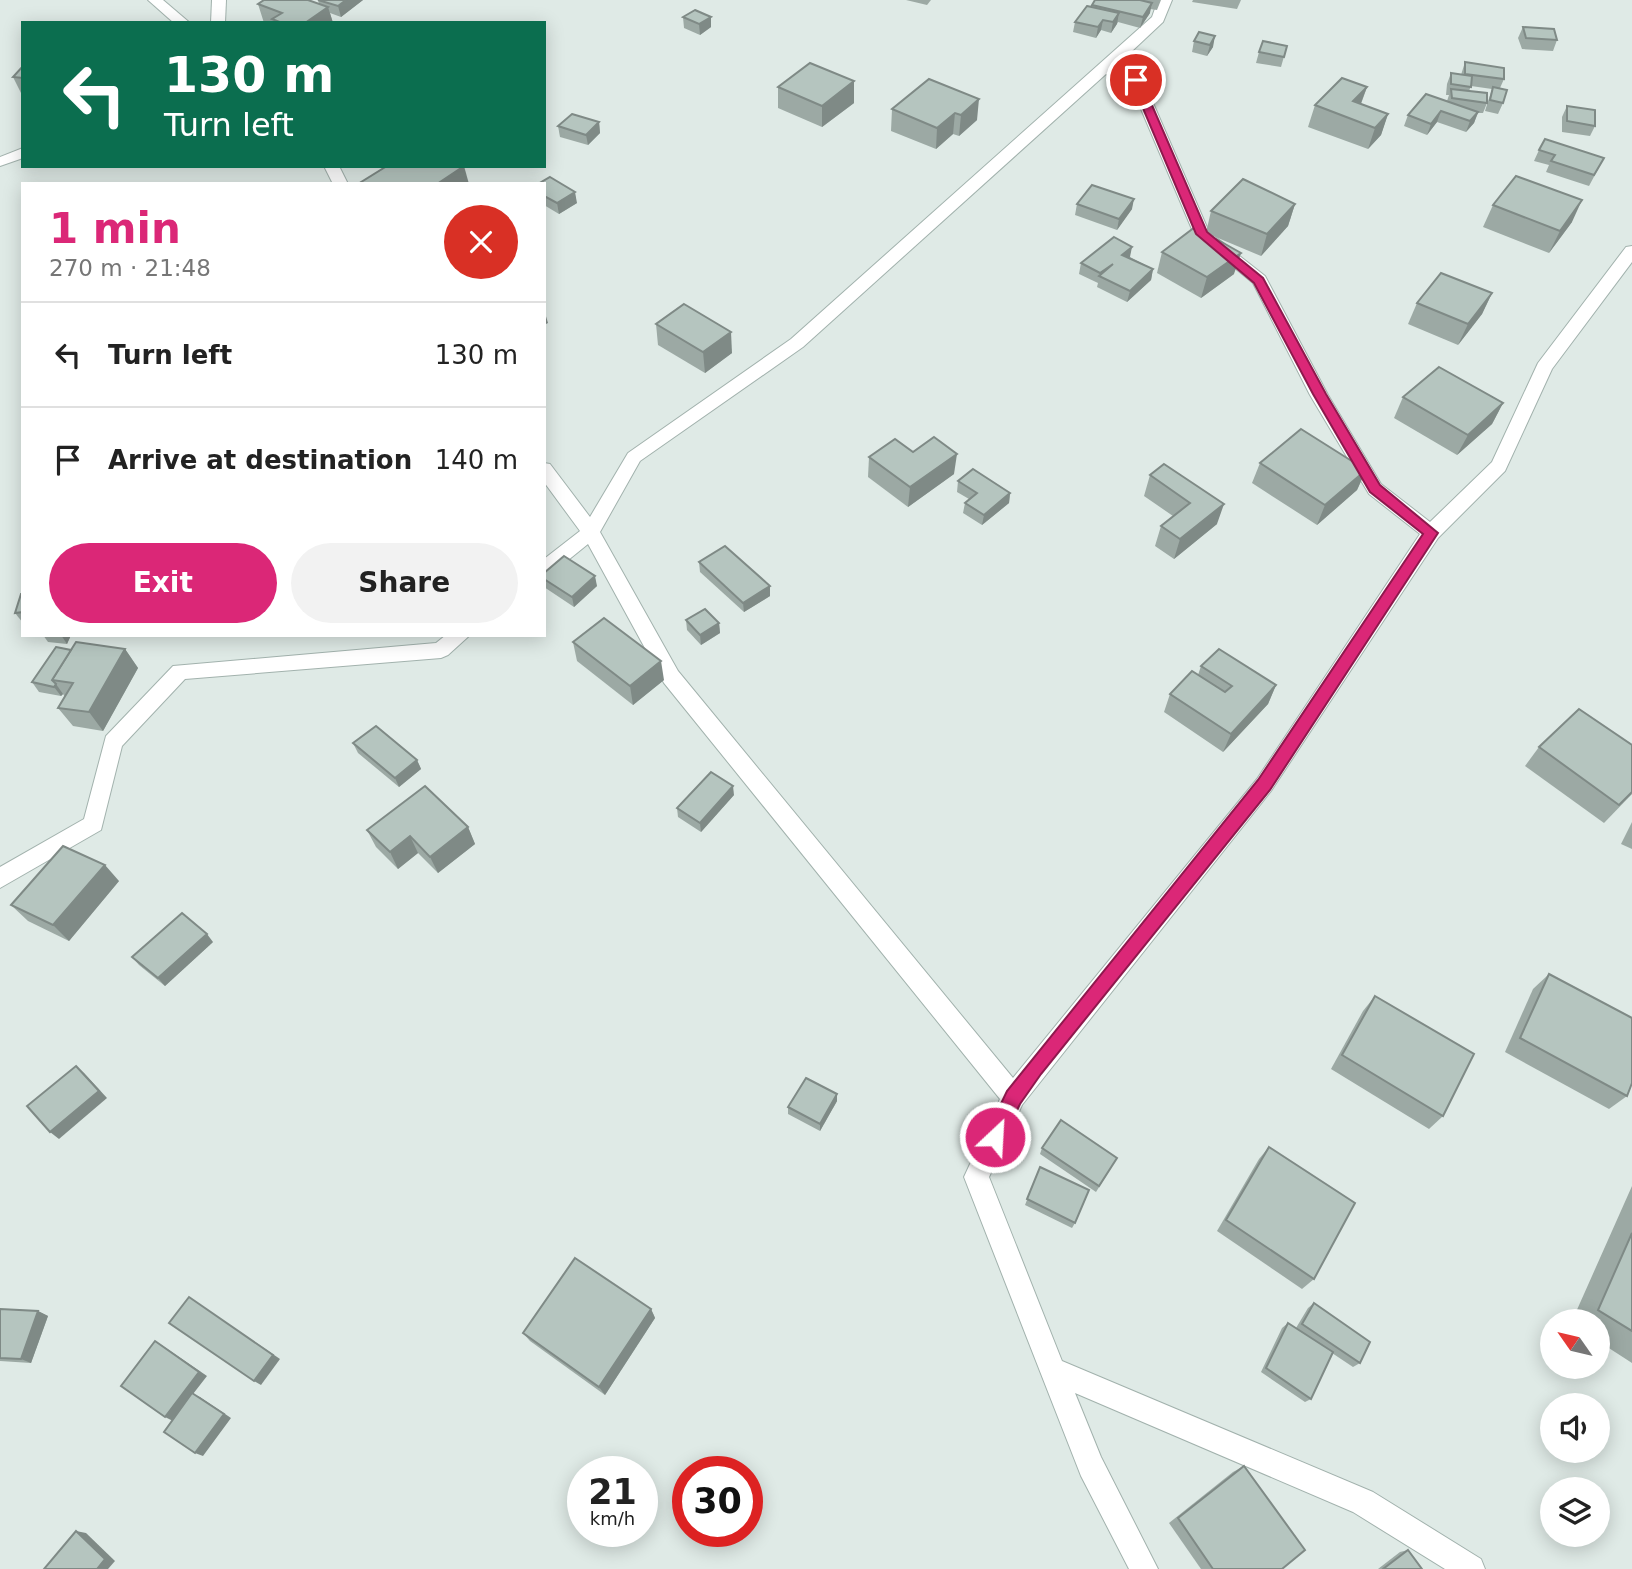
<!DOCTYPE html>
<html lang="en">
<head>
<meta charset="utf-8">
<style>
  body { margin:0; font-family:"DejaVu Sans",sans-serif; background:#f2f2f2; color:#222; height:100vh; display:flex; flex-direction:column; font-size:26px; white-space:nowrap }
  * { box-sizing:border-box; margin:0 }
  p { font-size:23px; color:#767676 }
  .icon { flex:none; width:38px; height:38px; fill:none; stroke:currentColor; stroke-width:2; stroke-linecap:round; stroke-linejoin:round }
  .map { position:relative; flex:1; overflow:hidden }
  .side { position:absolute; left:21px; top:182px; width:525px; height:455px; display:flex; flex-direction:column; background:#fff; border-radius:0px; box-shadow:0 4px 18px #0003 }
  .side>* { flex:none }
  .guide { position:absolute; left:21px; top:21px; width:525px; height:147px; border-radius:0px; box-shadow:0 4px 18px #0003; background:#0b6e4f; color:#fff; overflow:hidden }
  .needle { width:46px; rotate:304deg }
  .buttons { position:absolute; left:1540px; top:1309px; display:grid; gap:14px }
  .buttons a { display:grid; place-items:center; width:70px; height:70px; border-radius:50%; background:#fff; box-shadow:0 4px 18px #0003; font-size:35px }
  .speed { position:absolute; left:567px; top:1456px; display:flex; gap:14px; font-size:35px; font-weight:700; text-align:center }
  .speed>* { display:grid; place-content:center; width:91px; height:91px; border-radius:50%; background:#fff; box-shadow:0 4px 18px #0003; line-height:1 }
  .speed small { font-size:18px; font-weight:400 }
  .speed .limit { border:10px solid #d22; background:#fff; color:#111 }
  .pin { position:absolute; display:grid; place-items:center; width:60px; height:60px; color:#fff; margin:-30px; border:4px solid #fff; border-radius:50%; box-shadow:0 2px 7px #0007 }
  .me { position:absolute; width:77px; margin:-38px; rotate:25deg; stroke-linejoin:round; filter:drop-shadow(0 0 5px #0008) }
  .turn { display:flex; align-items:center; gap:24px; height:147px; padding:0 28px; font-size:32px }
  .turn .icon { width:91px; height:91px; stroke-width:2.5 }
  .turn b { display:block; font-size:49px; line-height:60px }
  .round { display:grid; place-items:center; flex:none; width:74px; height:74px; border-radius:37px; background:#f2f2f2 }
  .overview { display:flex; align-items:center; justify-content:space-between; height:119px; padding:0 28px }
  h1 { font-size:42px; font-weight:700; line-height:52px; color:#db2777 }
  .action { display:flex; gap:14px; margin-top:auto; padding:14px 28px }
  .action a { flex:1; height:80px; border-radius:42px; background:#db2777; color:#fff; font-size:28px; font-weight:700; line-height:80px; text-align:center }
  .action a+a { background:#f2f2f2; color:#222 }
  ul { padding:0; list-style:none }
  li { display:flex; align-items:center; gap:21px; height:105px; padding:0 28px; border-top:2px solid #e0e0e0 }
  li div { flex:1 }
  li b { display:block; font-size:26px }
  li em { font-style:normal }
  .map>svg:first-child { display:block }
</style>
</head>
<body>
<div class="map">
<svg width="1632" height="1569" viewBox="0 0 1632 1569">
  <rect width="100%" height="100%" fill="#dfeae6"/>
  <g fill="none" stroke-linecap="round" stroke-linejoin="round">
    <defs>
      <g id="minor">
        <path d="M148 0H163L190 23H174Z"/>
        <path d="M212 0H226L225 23H211Z"/>
        <path d="M1158 0H1172L1163 22 1114 68 1143 80 1209 232 1265 276 1328 395 1381 484 1430 522 1492 462 1538 363 1626 247 1632 246V262L1552 369 1505 471 1438 538 1271 791 1022 1105 989 1177 1062 1361 1373 1492 1481 1559 1485 1569H1445L1353 1512 1075 1393 1101 1457 1158 1569H1129L1081 1476 964 1177 1000 1099 664 683 588 544 551 574 544 576V559L580 531 544 482V463L550 464 590 517 628 453 791 339 1152 17ZM1106 74 1130 83 1194 234 1253 283 1310 395 1369 494 1420 534 1257 779 1013 1078 678 671 600 532 640 461 803 347Z"/>
        <path d="M23 148V158L0 166V157Z"/>
        <path d="M324 166H339L348 184H333Z"/>
        <path d="M446 635H470L448 655 441 658 185 679 122 746 101 830 0 888V867L84 819 106 736 173 666 436 643Z"/>
      </g>
    </defs>
    <use href="#minor" stroke="#a2b2ad" stroke-width="2"/>
    <use href="#minor" fill="#fff" fill-rule="evenodd"/>
  </g>
  <g fill="#9ca9a4">
    <path d="M318 0H363L341 17 330 13 333 23H264L258 4H319Z"/>
    <path d="M906 0H931L927 5Z"/>
    <path d="M1095 0H1161L1157 10 1150 9V13L1140 28 1118 22 1111 33 1101 30 1096 38 1073 32 1075 22 1092 7Z"/>
    <path d="M1193 0H1241L1237 9 1192 2Z"/>
    <path d="M683 17 711 27 700 35 684 28Z"/>
    <path d="M1523 27 1557 40 1553 51 1522 49 1518 38Z"/>
    <path d="M1199 32 1213 47 1207 56 1192 52 1194 41Z"/>
    <path d="M1287 46 1281 67 1256 63 1259 52Z"/>
    <path d="M1465 62 1504 79 1500 88 1503 103 1498 114 1485 111 1492 89 1471 86 1469 91 1487 103 1483 113H1478L1474 123 1466 132 1437 122 1427 135 1404 126 1408 115 1447 101 1449 95H1446L1447 84 1451 73 1461 75Z"/>
    <path d="M23 66V97L13 77Z"/>
    <path d="M929 79 977 120 959 136 953 134 936 149 891 131 892 109Z"/>
    <path d="M778 87 854 103 822 127 778 108Z"/>
    <path d="M1367 87 1361 104 1388 114 1381 135 1368 149 1308 127 1315 105Z"/>
    <path d="M1567 106 1595 126 1590 136 1562 132V117Z"/>
    <path d="M599 122 600 133 588 145 560 137 558 126Z"/>
    <path d="M1539 150 1604 158 1589 186 1546 172 1549 165 1534 161Z"/>
    <path d="M544 184 577 203 559 214 544 205Z"/>
    <path d="M1077 204 1132 209 1117 230 1075 215Z"/>
    <path d="M1295 204 1288 226 1261 256 1206 233 1211 211Z"/>
    <path d="M1493 205 1572 222 1549 253 1483 227Z"/>
    <path d="M1162 252 1234 274 1201 298 1157 273Z"/>
    <path d="M1130 257 1153 269 1151 280 1127 302 1097 287 1098 283 1079 274 1081 263Z"/>
    <path d="M1492 293 1482 314 1458 345 1408 324 1417 303Z"/>
    <path d="M656 324 732 353 705 373 658 345Z"/>
    <path d="M1403 397 1503 403 1492 424 1457 455 1394 418Z"/>
    <path d="M913 452 954 474 908 507 868 477 869 457Z"/>
    <path d="M1260 463 1366 470 1357 490 1317 525 1252 483Z"/>
    <path d="M1164 464 1217 524 1174 559 1155 546 1161 526 1173 516 1144 496 1150 475Z"/>
    <path d="M958 481 1010 493 1009 503 982 525 963 513 965 503 969 499 957 492Z"/>
    <path d="M699 562 770 596 744 612 700 572Z"/>
    <path d="M544 573 597 586 574 607 544 587Z"/>
    <path d="M23 594V623L15 613Z"/>
    <path d="M686 620 719 623 720 633 701 645 687 630Z"/>
    <path d="M43 635H71L67 644 48 642Z"/>
    <path d="M573 642 664 680 633 705 577 661Z"/>
    <path d="M125 649 138 668 103 731 73 726 58 708 65 697 63 694 61 696 39 692 32 682 71 650Z"/>
    <path d="M1201 666 1276 685 1268 704 1223 752 1164 712 1170 694 1198 675Z"/>
    <path d="M353 743 417 760 421 769 399 787 358 753Z"/>
    <path d="M1539 747 1632 794 1604 823 1525 766Z"/>
    <path d="M734 795 701 832 678 817 677 808Z"/>
    <path d="M1632 822V849L1621 844Z"/>
    <path d="M468 827 475 844 438 873 418 853 398 869 376 847 367 830Z"/>
    <path d="M119 881 69 941 28 921 11 905Z"/>
    <path d="M213 942 165 986 139 965 132 957Z"/>
    <path d="M1549 974 1627 1096 1609 1109 1505 1052 1533 989Z"/>
    <path d="M1375 996 1443 1116 1429 1129 1331 1069 1363 1011Z"/>
    <path d="M837 1094V1101L820 1131 788 1114V1107Z"/>
    <path d="M1269 1147 1314 1279 1302 1289 1217 1231 1259 1159Z"/>
    <path d="M1042 1148 1117 1158 1096 1192 1040 1154Z"/>
    <path d="M1040 1167 1075 1223 1072 1228 1025 1205Z"/>
    <path d="M1632 1186V1363L1598 1341V1321H1572Z"/>
    <path d="M1314 1303 1360 1363 1353 1367 1332 1353 1311 1399 1305 1402 1261 1372 1282 1328 1288 1323 1296 1328 1308 1308Z"/>
    <path d="M0 1309 38 1311 48 1316 31 1363 0 1361Z"/>
    <path d="M651 1309 655 1318 605 1395 530 1341 523 1333Z"/>
    <path d="M1244 1466 1282 1569H1201L1169 1523 1233 1472Z"/>
    <path d="M1408 1550 1422 1569H1378L1400 1552Z"/>
  </g>
  <g fill="#7f8a86">
    <path d="M346 0H363L341 17 338 6Z"/>
    <path d="M1152 3 1150 13 1140 28 1143 17Z"/>
    <path d="M328 7 333 23H305Z"/>
    <path d="M1119 13 1117 24 1111 33 1113 22Z"/>
    <path d="M711 17V27L700 35 699 24Z"/>
    <path d="M1103 20 1101 30 1096 38 1098 27Z"/>
    <path d="M1215 36 1213 47 1207 56 1210 45Z"/>
    <path d="M854 81V103L822 127V106Z"/>
    <path d="M1367 87 1359 108 1353 101Z"/>
    <path d="M979 99 977 120 959 136 961 115Z"/>
    <path d="M1441 111 1437 122 1427 135 1431 124Z"/>
    <path d="M1478 112 1474 123 1466 132 1470 121Z"/>
    <path d="M955 113 953 134 936 149 937 128Z"/>
    <path d="M1388 114 1381 135 1368 149 1375 128Z"/>
    <path d="M599 122 600 133 588 145 586 135Z"/>
    <path d="M464 166 469 184H437Z"/>
    <path d="M575 192 577 203 559 214 557 203Z"/>
    <path d="M1134 199 1132 209 1117 230 1119 219Z"/>
    <path d="M1582 200 1572 222 1549 253 1560 231Z"/>
    <path d="M1295 204 1288 226 1261 256 1267 234Z"/>
    <path d="M1132 247 1130 257 1120 265 1122 255Z"/>
    <path d="M1241 253 1234 274 1201 298 1207 277Z"/>
    <path d="M1153 269 1151 280 1127 302 1130 291Z"/>
    <path d="M1492 293 1482 314 1458 345 1468 324Z"/>
    <path d="M544 313H545L548 323 544 325Z"/>
    <path d="M731 332 732 353 705 373 703 352Z"/>
    <path d="M1503 403 1492 424 1457 455 1468 435Z"/>
    <path d="M957 454 954 474 908 507 910 487Z"/>
    <path d="M1366 470 1357 490 1317 525 1325 505Z"/>
    <path d="M1010 493 1009 503 982 525 984 515Z"/>
    <path d="M1224 504 1217 524 1174 559 1180 539Z"/>
    <path d="M595 576 597 586 574 607 572 597Z"/>
    <path d="M770 586V596L744 612 743 603Z"/>
    <path d="M719 623 720 633 701 645 700 635Z"/>
    <path d="M61 635H71L67 644Z"/>
    <path d="M125 649 138 668 103 731 89 712Z"/>
    <path d="M661 661 664 680 633 705 630 686Z"/>
    <path d="M56 684 63 694 61 696 54 687Z"/>
    <path d="M1276 685 1268 704 1223 752 1231 734Z"/>
    <path d="M417 760 421 769 399 787 395 778Z"/>
    <path d="M733 786 734 795 701 832 700 823Z"/>
    <path d="M468 827 475 844 438 873 430 857Z"/>
    <path d="M410 836 418 853 398 869 390 852Z"/>
    <path d="M105 865 119 881 69 941 53 925Z"/>
    <path d="M207 934 213 942 165 986 158 978Z"/>
    <path d="M76 1066 84 1073 107 1098 59 1139 50 1132Z"/>
    <path d="M837 1094V1101L820 1131V1124Z"/>
    <path d="M196 1302 280 1359 261 1385 254 1381Z"/>
    <path d="M651 1309 655 1318 605 1395 599 1387Z"/>
    <path d="M38 1311 48 1316 31 1363 21 1359Z"/>
    <path d="M155 1341 163 1346 207 1376 193 1394 200 1397 231 1418 203 1456 195 1453 173 1421 165 1417Z"/>
    <path d="M76 1531 86 1533 115 1561 108 1569H97Z"/>
  </g>
  <g fill="#b5c5bf" stroke="#7f8a86" stroke-width="2">
    <path d="M264 0H308L328 7 305 23H282L272 19 282 13 258 4Z"/>
    <path d="M318 0H346L338 6Z"/>
    <path d="M1095 0H1140L1152 3 1143 17 1092 5Z"/>
    <path d="M1087 6 1119 13 1113 22 1103 20 1098 27 1075 22Z"/>
    <path d="M695 10 711 17 699 24 683 17Z"/>
    <path d="M1523 27 1554 29 1557 40 1526 38Z"/>
    <path d="M1199 32 1215 36 1210 45 1194 41Z"/>
    <path d="M1263 41 1287 46 1284 57 1259 52Z"/>
    <path d="M1465 62 1504 68V79L1465 74Z"/>
    <path d="M810 63 854 81 822 106 778 87Z"/>
    <path d="M23 66V78L13 77Z"/>
    <path d="M1451 73 1472 76 1471 87 1451 84Z"/>
    <path d="M1342 78 1367 87 1353 101 1388 114 1375 128 1315 105Z"/>
    <path d="M929 79 979 99 961 115 955 113 937 128 892 109Z"/>
    <path d="M1493 87 1507 90 1503 103 1490 100Z"/>
    <path d="M1451 89 1487 93V103L1452 98Z"/>
    <path d="M1426 94 1478 112 1470 121 1441 111 1431 124 1408 115Z"/>
    <path d="M1567 106 1595 110V126L1567 121Z"/>
    <path d="M572 114 599 122 586 135 558 126Z"/>
    <path d="M1545 139 1604 158 1594 175 1551 161 1555 155 1539 150Z"/>
    <path d="M387 166H464L437 184H358Z"/>
    <path d="M1516 176 1582 200 1560 231 1493 205Z"/>
    <path d="M550 177 575 192 557 203 544 196V184H538Z"/>
    <path d="M1243 179 1295 204 1267 234 1211 211Z"/>
    <path d="M1092 185 1134 199 1119 219 1077 204Z"/>
    <path d="M1195 227 1241 253 1207 277 1162 252Z"/>
    <path d="M1114 237 1132 247 1122 255 1153 269 1130 291 1099 276 1113 264 1100 273 1081 263Z"/>
    <path d="M1441 273 1492 293 1468 324 1417 303Z"/>
    <path d="M684 304 731 332 703 352 656 324Z"/>
    <path d="M1439 367 1503 403 1468 435 1403 397Z"/>
    <path d="M1301 429 1366 470 1325 505 1260 463Z"/>
    <path d="M934 437 957 454 910 487 869 457 895 439 913 452Z"/>
    <path d="M1164 464 1224 504 1180 539 1161 526 1190 503 1150 475Z"/>
    <path d="M973 469 1010 493 984 515 965 503 977 493 958 481Z"/>
    <path d="M725 546 770 586 743 603 699 562Z"/>
    <path d="M564 556 595 576 572 597 544 579V573Z"/>
    <path d="M21 594H23V612L15 613Z"/>
    <path d="M705 609 719 623 700 635 686 620Z"/>
    <path d="M604 618 661 661 630 686 573 642Z"/>
    <path d="M76 642 125 649 89 712 58 708 73 683 52 680Z"/>
    <path d="M56 647 71 650 52 680 56 684 54 687 32 682Z"/>
    <path d="M1219 649 1276 685 1231 734 1170 694 1192 671 1225 692 1232 686 1201 666Z"/>
    <path d="M1579 709 1632 745V792L1619 805 1539 747Z"/>
    <path d="M376 726 417 760 395 778 353 743Z"/>
    <path d="M711 772 733 786 700 823 677 808Z"/>
    <path d="M425 786 468 827 430 857 410 836 390 852 367 830Z"/>
    <path d="M63 846 105 865 53 925 11 905Z"/>
    <path d="M182 913 207 934 158 978 132 957Z"/>
    <path d="M1549 974 1632 1018V1083L1627 1096 1520 1038Z"/>
    <path d="M1375 996 1474 1054 1443 1116 1342 1055Z"/>
    <path d="M76 1066 99 1091 50 1132 27 1106Z"/>
    <path d="M806 1078 837 1094 820 1124 788 1107Z"/>
    <path d="M1061 1120 1117 1158 1099 1186 1042 1148Z"/>
    <path d="M1269 1147 1355 1203 1314 1279 1226 1220Z"/>
    <path d="M1040 1167 1089 1190 1075 1223 1027 1199Z"/>
    <path d="M1632 1233V1331L1598 1310Z"/>
    <path d="M575 1258 651 1309 599 1387 523 1333Z"/>
    <path d="M189 1297 273 1355 254 1381 169 1323Z"/>
    <path d="M1314 1303 1370 1342 1360 1363 1302 1324Z"/>
    <path d="M0 1309 38 1311 21 1359 0 1358Z"/>
    <path d="M1288 1323 1333 1352 1311 1399 1266 1368Z"/>
    <path d="M155 1341 199 1372 165 1417 121 1386Z"/>
    <path d="M192 1393 224 1414 195 1453 164 1432Z"/>
    <path d="M1244 1466 1305 1550 1282 1569H1213L1178 1518Z"/>
    <path d="M76 1531 105 1559 97 1569H44Z"/>
    <path d="M1408 1550 1422 1569H1383Z"/>
  </g>
  <path fill="#db2777" stroke="#8e194d" stroke-width="2" d="M1136 77 1141 80 1207 232 1263 278 1326 394 1380 485 1438 533 1270 790 1041 1074 1020 1104 1001 1144 995 1146 988 1144 985 1137 1007 1091 1258 780 1423 534 1370 492 1313 394 1254 283 1196 234 1131 80Z"/>
</svg>
<div class="buttons">
<a><svg class="needle" viewBox="-14 -14 28 28"><path d="M0-13l5 13h-10z" fill="#e53935"/><path d="M0 13l5-13h-10z" fill="#767676"/></svg></a>
<a><svg class="icon" aria-label="sound" viewBox="0 0 24 24"><path d="M4 9h4l5-4v14l-5-4H4zM17 9q2 3 0 6"/></svg></a>
<a><svg class="icon" aria-label="layers" viewBox="0 0 24 24"><path d="M12 4l9 5-9 5-9-5zM3 14l9 5 9-5"/></svg></a>
</div>
<div class="speed"><div>21<small>km/h</small></div><div class="limit">30</div></div>
<div class="pin" style="left:1136px;top:80px;background:#d93025"><svg class="icon" aria-label="arrive" viewBox="0 0 24 24"><path d="M6 21V4h12l-3 4 3 4H6"/></svg></div>
<svg class="me" style="left:995px;top:1137px" viewBox="-20 -20 40 40"><circle r="17" fill="#db2777" stroke="#fff" stroke-width="3"/><path d="M0-11L8 9 0 5-8 9z" fill="#fff"/></svg>
<div class="guide">
<div class="turn"><svg class="icon" aria-label="left" viewBox="0 0 24 24"><path d="M17 20v-9H6M10 6l-5 5 5 5"/></svg><div><b>130 m</b>Turn left</div></div>
</div>
<section class="side">
<div class="overview"><div><h1>1 min</h1><p>270 m · 21:48</p></div><a class="round" style="background:#d93025;color:#fff"><svg class="icon" aria-label="close" viewBox="0 0 24 24"><path d="M6 6l12 12M18 6L6 18"/></svg></a></div>
<ul>
<li><svg class="icon" aria-label="left" viewBox="0 0 24 24"><path d="M17 20v-9H6M10 6l-5 5 5 5"/></svg><div><b>Turn left</b></div><em>130 m</em></li>
<li><svg class="icon" aria-label="arrive" viewBox="0 0 24 24"><path d="M6 21V4h12l-3 4 3 4H6"/></svg><div><b>Arrive at destination</b></div><em>140 m</em></li>
</ul>
<div class="action"><a>Exit</a><a>Share</a></div>
</section>
</div>
</body>
</html>
